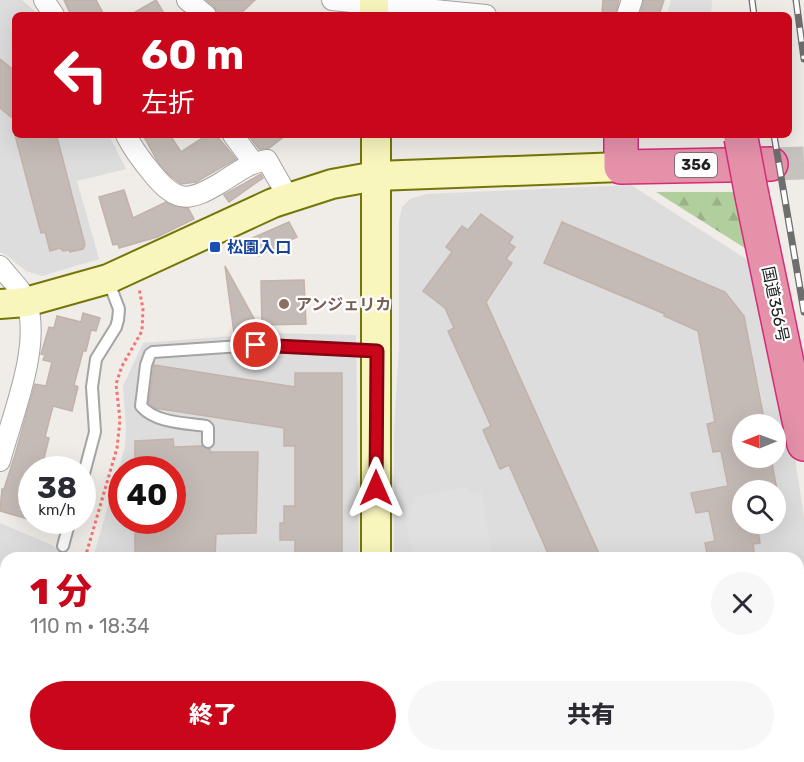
<!DOCTYPE html>
<html lang="ja">
<head>
<meta charset="utf-8">
<style>
  body { margin:0; font-family:Rubik,"Noto Sans JP",sans-serif; background:#f7f7f7; color:#2b2b33; height:100vh; display:flex; flex-direction:column; font-size:22px; white-space:nowrap }
  * { box-sizing:border-box; margin:0 }
  p { font-size:20px; color:#7c7c81 }
  .icon { flex:none; width:33px; height:33px; fill:none; stroke:currentColor; stroke-width:2; stroke-linecap:round; stroke-linejoin:round }
  .map { position:relative; flex:1; overflow:hidden }
  .drawer { position:absolute; left:0px; top:552px; width:804px; height:210px; display:flex; flex-direction:column; background:#fff; border-radius:18px 18px 0 0; box-shadow:0 6px 24px #0002 }
  .drawer>* { flex:none }
  .top-card { position:absolute; left:12px; top:12px; width:780px; height:126px; border-radius:9px; box-shadow:0 6px 24px #0002; background:#ca061b; color:#fff; overflow:hidden }
  .needle { width:39px; rotate:269deg }
  .tools { position:absolute; left:732px; top:414px; display:grid; gap:12px }
  .tools a { display:grid; place-items:center; width:54px; height:54px; border-radius:50%; background:#fff; box-shadow:0 6px 24px #0002; font-size:30px }
  .speed { position:absolute; left:18px; top:456px; display:flex; gap:12px; font-size:30px; font-weight:700; text-align:center }
  .speed>* { display:grid; place-content:center; width:78px; height:78px; border-radius:50%; background:#fff; box-shadow:0 6px 24px #0002; line-height:1 }
  .speed small { font-size:15px; font-weight:400 }
  .speed .limit { border:9px solid #d22; background:#fff; color:#111 }
  .pin { position:absolute; display:grid; place-items:center; width:51px; height:51px; color:#fff; margin:-26px; border:3px solid #fff; border-radius:50%; box-shadow:0 2px 6px #0007 }
  .me { position:absolute; width:66px; margin:-33px; rotate:0deg; stroke-linejoin:round; filter:drop-shadow(0 0 4px #0008) }
  .turn { display:flex; align-items:center; gap:21px; height:126px; padding:0 30px; font-size:27px }
  .turn .icon { width:78px; height:78px; stroke-width:2.5 }
  .turn b { display:block; font-size:42px; line-height:51px }
  .round { display:grid; place-items:center; flex:none; width:63px; height:63px; border-radius:32px; background:#f7f7f7 }
  .head { display:flex; align-items:center; justify-content:space-between; height:102px; padding:0 30px }
  h1 { font-size:36px; font-weight:800; line-height:45px; color:#ca061b }
  .action { display:flex; gap:12px; margin-top:auto; padding:12px 30px }
  .action a { flex:1; height:69px; border-radius:36px; background:#ca061b; color:#fff; font-size:24px; font-weight:800; line-height:69px; text-align:center }
  .action a+a { background:#f7f7f7; color:#2b2b33 }
  .map>svg:first-child { display:block }
</style>
</head>
<body>
<div class="map">
<svg width="804" height="762" viewBox="0 0 804 762">
  <defs>
    <pattern id="forest-firs" width="22" height="20" patternUnits="userSpaceOnUse" patternTransform="scale(1.5)"><rect width="22" height="20" fill="#b1ce9d"/><path d="M5 1l3.5 6h-7zM16 11l3.5 6h-7z" fill="#98b187"/></pattern>
  </defs>
  <rect width="100%" height="100%" fill="#f0ece7"/>
  <g fill="#dedddd" fill-rule="evenodd">
    <path d="M0 0H22L39 15H15V135H109L126 169 77 181 99 259 42 276 26 271 9 257 0 252Z"/>
    <path d="M631 185 749 261 792 438 804 517V619L798 635V558H394V432L399 346V221L402 207 410 199 426 194ZM742 424H776V458H742ZM742 490H776V524H742Z"/>
    <path d="M267 333 356 335 359 558H93L125 447 126 429 123 386 143 343ZM122 470H172V520H122Z"/>
    <path d="M0 523 52 545 70 558H6V756H117L118 762H0Z"/>
    <path d="M132 756H389L390 762H133Z"/>
    <path d="M426 756H753L751 762H428Z"/>
  </g>
  <path fill="url(#forest-firs)" d="M656 192H741L756 255Z"/>
  <path fill="#c7f8c6" d="M804 617V762H751L753 756H798V633Z"/>
  <g fill="#e0e0e0">
    <path d="M671 0H712L711 15H667Z"/>
    <path d="M467 487 469 494 481 491 493 558H413L404 506 415 504 413 497Z"/>
    <path d="M450 756H529L530 762H451Z"/>
  </g>
  <g fill="#c5bbb6" stroke="#c2b2a9" stroke-width="1.5">
    <path d="M64 0H96L104 15H71Z"/>
    <path d="M156 0 165 15H130Z"/>
    <path d="M206 0H255L239 15H220L214 6Z"/>
    <path d="M603 0H619L615 15 602 14Z"/>
    <path d="M644 0H664L659 15H640Z"/>
    <path d="M0 59 15 71V120L0 108Z"/>
    <path d="M15 135H53L54 138 57 137 85 245 83 249 70 252 69 250 63 251 60 248 50 251 45 232 41 233Z"/>
    <path d="M143 135H170L181 152 207 135H216L236 159 196 182 181 184 169 175 158 162Z"/>
    <path d="M251 135H286L268 149H259L249 136Z"/>
    <path d="M261 174 263 178 229 202 224 195Z"/>
    <path d="M124 190 133 218 166 202 174 206 188 208 194 219 157 237 119 248 118 244 113 245 99 197Z"/>
    <path d="M481 214 513 237 509 243 515 247 506 259 512 263 486 302 601 558H550L509 465 500 469 483 430 491 426 448 331 454 328 445 308 423 291 452 252 446 247 462 226 468 230Z"/>
    <path d="M289 222 297 237 259 256 250 239Z"/>
    <path d="M562 222 725 292 744 316 765 424H742V458H771L777 490H742V524H757L760 543 753 544 755 558H708L705 543 715 541 709 511 696 513 691 493 728 486 721 451 713 452 707 424 715 422 698 331 664 316 665 314 544 263Z"/>
    <path d="M225 266 258 326H249V330L234 333Z"/>
    <path d="M304 280 306 324 262 325 261 281Z"/>
    <path d="M83 313 100 318 96 331 91 330 86 351H83L74 385 78 387 72 411 53 406 45 437 49 438 41 470H32V506L28 519 0 511 2 489H4L15 455 35 384 46 386 52 362 43 360 45 355 41 354 49 327 54 328 57 316 81 322Z"/>
    <path d="M154 365 295 387V373H342V558H295V540H280V523H284V506H295V446H284V428L155 408 149 403Z"/>
    <path d="M173 439 174 447 202 446 210 449V452H258L256 533 216 534 215 558H135V520H172V470H135V441Z"/>
  </g>
  <g fill="none" stroke-linecap="round" stroke-linejoin="round">
    <path stroke="#c6c3bf" stroke-width="33" stroke-dasharray="33 16" stroke-linecap="butt" d="M771 164 804 163"/>
    <defs>
      <g id="lane">
        <path d="M208 442V428L206 426C186 423 155 423 141 406L146 365 150 354 153 352 256 345 374 351"/>
        <path d="M82 481 95 432 92 387 96 359 116 327 118 320 119 309 108 280"/>
        <path d="M63 546 70 520"/>
      </g>
      <g id="street">
        <path d="M44 0 54 15"/>
        <path d="M187 0 206 15"/>
        <path d="M332 0 486 15"/>
        <path d="M627 15 632 0"/>
        <path d="M126 135C133 149 142 161 152 173 177 204 189 202 222 182 238 172 248 163 267 160L288 197"/>
        <path d="M233 135 253 162"/>
        <path d="M0 266C8 277 23 290 27 303 41 348 12 416 0 461"/>
      </g>
      <g id="secondary">
        <path d="M374 0V15"/>
        <path d="M376 135V558"/>
        <path d="M0 304 26 302 108 279 273 203 332 184 376 176 621 167"/>
        <path d="M407 756 408 762"/>
      </g>
      <g id="highway">
        <path d="M621 135V167L771 164"/>
        <path d="M752 196 804 444"/>
      </g>
    </defs>
    <use href="#lane" stroke="#a4a4a4" stroke-width="14"/>
    <use href="#street" stroke="#a4a4a4" stroke-width="22"/>
    <use href="#secondary" stroke="#757608" stroke-width="32"/>
    <use href="#highway" stroke="#d62c78" stroke-width="36"/>
    <g stroke="#f67273" stroke-width="3" stroke-dasharray="3 3" stroke-linecap="butt">
      <path d="M85 558 117 448 120 420 116 384 122 366 142 331 143 309 139 288"/>
      <path d="M123 756 124 762"/>
    </g>
    <use href="#lane" stroke="#fff" stroke-width="10"/>
    <use href="#street" stroke="#fff" stroke-width="20"/>
    <use href="#secondary" stroke="#f8f5bd" stroke-width="28"/>
    <use href="#highway" stroke="#e591aa" stroke-width="33"/>
    <defs>
      <g id="rail">
        <path d="M752 0 754 15"/>
        <path d="M796 0 804 59"/>
        <path d="M774 135 804 312"/>
      </g>
    </defs>
    <use href="#rail" stroke="#6e6e6e" stroke-width="7"/>
    <use href="#rail" stroke="#fff" stroke-width="4.5" stroke-dasharray="14" stroke-linecap="butt"/>
    <defs>
      <path id="highway-bridge" d="M741 138 752 196"/>
    </defs>
    <use href="#highway-bridge" stroke="#d62c78" stroke-width="36" stroke-linecap="butt"/>
    <use href="#highway-bridge" stroke="#e591aa" stroke-width="33"/>
  </g>
  <g fill="none" stroke-linecap="round" stroke-linejoin="round">
    <defs>
      <path id="route" d="M256 345 377 351 376 488"/>
    </defs>
    <use href="#route" stroke="#830412" stroke-width="15"/>
    <use href="#route" stroke="#ca061b" stroke-width="10"/>
  </g>
  <rect fill="#1a4fb4" stroke="#fff" stroke-width="2" x="209" y="241" width="12" height="12" rx="3"/>
  <circle fill="#8d6e63" stroke="#fff" stroke-width="2" cx="284" cy="304" r="6"/>
  <g text-anchor="middle" stroke-width="4.5" stroke-linejoin="round" paint-order="stroke">
    <rect fill="#fff" stroke="#636363" stroke-width="1.5" x="675" y="153" width="42" height="24" rx="4.5"/>
    <g font-size="15" font-weight="bold" fill="#202020">
      <text x="696" y="170">356</text>
    </g>
    <g font-size="16" font-weight="bold" fill="#164399" stroke="#fff" text-anchor="start">
      <text x="227" y="253">松園入口</text>
    </g>
    <g font-size="16" font-weight="bold" fill="#785e54" stroke="#fff" text-anchor="start">
      <text x="296" y="310">アンジェリカ</text>
    </g>
    <g font-size="16" fill="#202020" stroke="#fff">
      <text transform="translate(776 304) rotate(78)" y="6">国道356号</text>
    </g>
  </g>
</svg>
<div class="tools">
<a><svg class="needle" viewBox="-14 -14 28 28"><path d="M0-13l5 13h-10z" fill="#e53935"/><path d="M0 13l5-13h-10z" fill="#7c7c81"/></svg></a>
<a><svg class="icon" aria-label="search" viewBox="0 0 24 24"><circle cx="10" cy="10" r="6"/><path d="M15 15l6 6"/></svg></a>
</div>
<div class="speed"><div>38<small>km/h</small></div><div class="limit">40</div></div>
<div class="pin" style="left:256px;top:345px;background:#d93025"><svg class="icon" aria-label="arrive" viewBox="0 0 24 24"><path d="M6 21V4h12l-3 4 3 4H6"/></svg></div>
<svg class="me" style="left:376px;top:488px" viewBox="-20 -20 40 40"><path d="M0-17L14 15 0 8-14 15z" fill="#ca061b" stroke="#fff" stroke-width="4"/></svg>
<div class="top-card">
<div class="turn"><svg class="icon" aria-label="left" viewBox="0 0 24 24"><path d="M17 20v-9H6M10 6l-5 5 5 5"/></svg><div><b>60 m</b>左折</div></div>
</div>
<section class="drawer">
<div class="head"><div><h1>1 分</h1><p>110 m · 18:34</p></div><a class="round"><svg class="icon" aria-label="close" viewBox="0 0 24 24"><path d="M6 6l12 12M18 6L6 18"/></svg></a></div>
<div class="action"><a>終了</a><a>共有</a></div>
</section>
</div>
</body>
</html>
